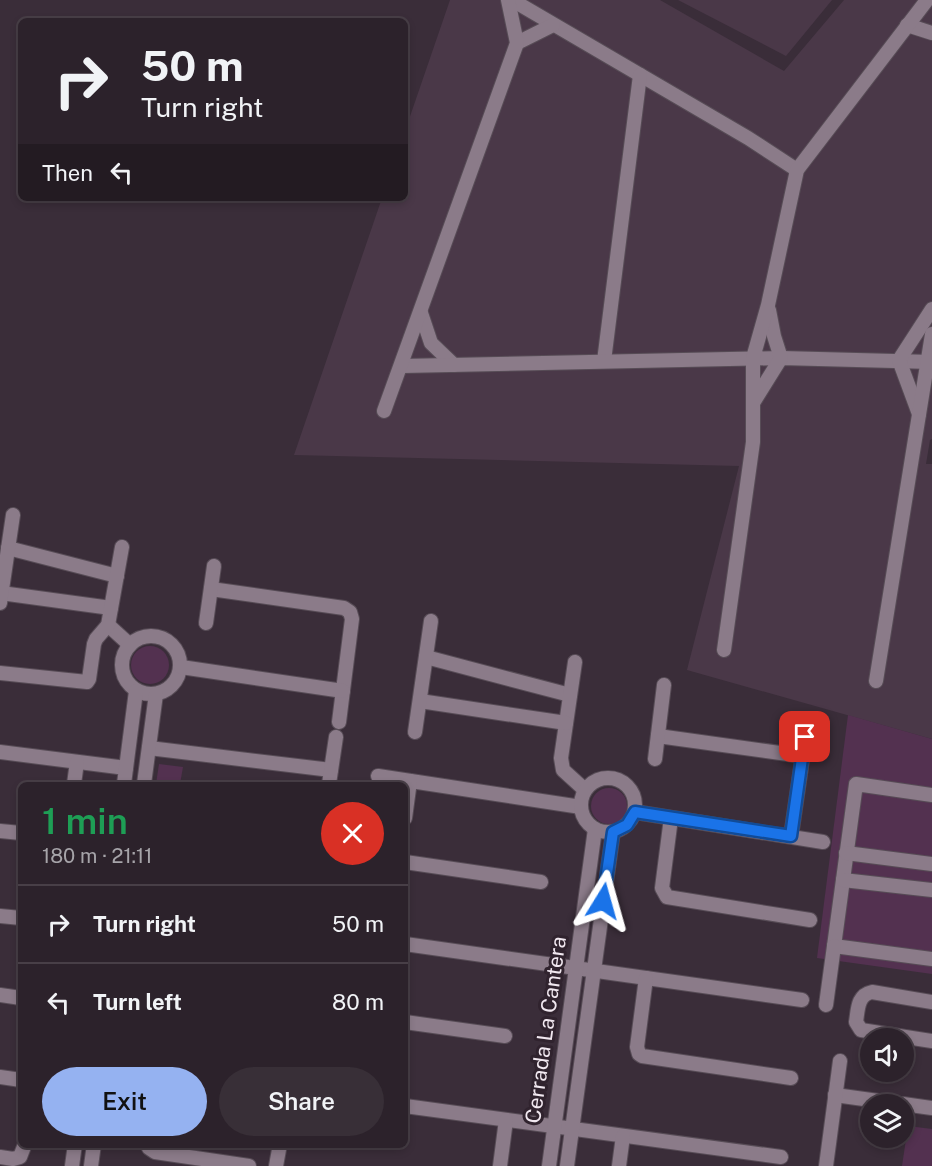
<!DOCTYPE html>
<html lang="en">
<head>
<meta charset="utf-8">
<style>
  body { margin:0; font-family:"Public Sans",sans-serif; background:#382f37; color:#f1f3f6; height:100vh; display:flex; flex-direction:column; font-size:22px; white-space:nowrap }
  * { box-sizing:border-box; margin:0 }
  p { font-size:20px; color:#a6a4a9 }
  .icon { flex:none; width:33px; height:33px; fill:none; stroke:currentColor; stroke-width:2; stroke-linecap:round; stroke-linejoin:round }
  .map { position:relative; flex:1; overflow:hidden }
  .panel { position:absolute; left:18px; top:782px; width:390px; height:366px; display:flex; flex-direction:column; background:#2c222b; border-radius:9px; box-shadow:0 3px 9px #0003,0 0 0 2px #483f47 }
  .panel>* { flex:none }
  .top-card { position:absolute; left:18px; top:18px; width:390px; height:183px; border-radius:9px; box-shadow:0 3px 9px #0003,0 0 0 2px #483f47; background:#2c222b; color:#f1f3f6; overflow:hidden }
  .fabs { position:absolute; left:860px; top:1028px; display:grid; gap:12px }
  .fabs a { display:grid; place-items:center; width:54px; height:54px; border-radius:50%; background:#2c222b; box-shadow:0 3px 9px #0003,0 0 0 2px #483f47; font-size:30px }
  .pin { position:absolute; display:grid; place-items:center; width:51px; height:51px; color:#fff; margin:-26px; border-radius:12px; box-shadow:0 3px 9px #0006 }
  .me { position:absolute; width:66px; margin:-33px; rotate:8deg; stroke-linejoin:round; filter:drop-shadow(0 0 4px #0008) }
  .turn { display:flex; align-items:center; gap:21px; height:126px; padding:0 24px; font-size:27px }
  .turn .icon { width:78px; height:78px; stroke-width:2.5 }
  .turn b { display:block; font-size:42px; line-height:51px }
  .then { display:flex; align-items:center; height:57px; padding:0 24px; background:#0003; gap:12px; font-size:22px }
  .round { display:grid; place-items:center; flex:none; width:63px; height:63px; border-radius:32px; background:#382f37 }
  .summary { display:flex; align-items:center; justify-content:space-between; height:102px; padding:0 24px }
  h1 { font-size:36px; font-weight:600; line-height:45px; color:#1e9e55 }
  .button { display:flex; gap:12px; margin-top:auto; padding:12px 24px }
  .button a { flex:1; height:69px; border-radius:36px; background:#95b2f1; color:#111; font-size:24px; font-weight:600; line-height:69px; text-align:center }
  .button a+a { background:#382f37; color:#f1f3f6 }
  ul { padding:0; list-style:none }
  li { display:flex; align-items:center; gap:18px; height:78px; padding:0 24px; border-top:2px solid #483f47 }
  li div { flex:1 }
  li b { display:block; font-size:22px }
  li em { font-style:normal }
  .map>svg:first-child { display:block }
</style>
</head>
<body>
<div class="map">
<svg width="932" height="1166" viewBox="0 0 932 1166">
  <rect width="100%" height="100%" fill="#3a2d39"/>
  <g fill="#4a3848">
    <path d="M450 0H660L784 71 844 0H932V439L930 440 926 464H932V739L687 670 739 466 294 455 382 198H405V131Z"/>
    <path d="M678 0H832L786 56Z"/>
  </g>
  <g fill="#533150">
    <circle cx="150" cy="665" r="19"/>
    <path d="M848 715 932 739V974L817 958Z"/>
    <path d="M159 764 183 767 180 784H156Z"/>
    <circle cx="609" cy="806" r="18"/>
    <path d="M908 1126 932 1129V1166H902Z"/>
  </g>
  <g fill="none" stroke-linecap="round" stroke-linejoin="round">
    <defs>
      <g id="minor">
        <path d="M512 0 748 138 797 170"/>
        <path d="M907 25 932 33"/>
        <path d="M517 43 553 25"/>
        <path d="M421 313 431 343 454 365"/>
        <path d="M604 361 640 75"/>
        <path d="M402 366 781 358 932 362"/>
        <path d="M753 403 781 358 774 336 769 310"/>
        <path d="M384 411 517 43 508 0"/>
        <path d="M919 414 899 360 932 309"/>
        <path d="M8 548 117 576"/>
        <path d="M211 589 344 608 350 612 352 619 339 722"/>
        <path d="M1 593 111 608"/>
        <path d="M0 603 13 515"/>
        <path d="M206 623 214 566"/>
        <path d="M108 625 130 645"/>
        <circle cx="151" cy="665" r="29"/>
        <path d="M724 650 753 442V358L768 305 797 170 927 0"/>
        <path d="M426 657 570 695"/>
        <path d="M575 662 561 758 563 770 585 790"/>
        <path d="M181 667 343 691"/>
        <path d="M0 673 87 682 89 679 94 644 96 639 108 625 122 547"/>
        <path d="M876 681 932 334"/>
        <path d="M420 701 566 723"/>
        <path d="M415 732 431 621"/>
        <path d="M658 736 802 756"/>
        <path d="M149 748 331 770"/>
        <path d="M0 752 126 768"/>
        <path d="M655 759 664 685"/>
        <path d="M378 776 581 807"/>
        <circle cx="608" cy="805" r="27"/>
        <path d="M74 784 77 762"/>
        <path d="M124 784 136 691"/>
        <path d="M144 784 156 694"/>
        <path d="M329 784 336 737"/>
        <path d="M932 795 856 784 834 946 932 959"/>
        <path d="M635 812 823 842"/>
        <path d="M405 818 410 781"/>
        <path d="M671 818 662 888 667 897 810 920"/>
        <path d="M0 831 21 833"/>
        <path d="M791 836 808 719"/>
        <path d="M846 853 932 864"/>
        <path d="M405 862 541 882"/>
        <path d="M843 880 932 890"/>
        <path d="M0 916 21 918"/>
        <path d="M405 944 802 1000"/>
        <path d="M646 978 637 1047 639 1054 642 1056 791 1078"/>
        <path d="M0 995 21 998"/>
        <path d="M932 1002 872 992C857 995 858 1010 856 1022L861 1030 932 1041"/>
        <path d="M826 1005 834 946"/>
        <path d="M405 1022 505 1036"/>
        <path d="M0 1077 21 1080"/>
        <path d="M835 1095 900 1104"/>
        <path d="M903 1104 932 1108"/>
        <path d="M405 1106 781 1157"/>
        <path d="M147 1144 149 1148 155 1152 249 1166"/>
        <path d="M0 1157 13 1159 20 1157 25 1144"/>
        <path d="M72 1166 75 1144"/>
        <path d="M91 1166 94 1144"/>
        <path d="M276 1166 280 1144"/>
        <path d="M500 1166 506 1120"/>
        <path d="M549 1166 595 829"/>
        <path d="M567 1166 613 832"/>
        <path d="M619 1166 623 1136"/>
        <path d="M826 1166 840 1061"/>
      </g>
    </defs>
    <use href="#minor" stroke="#574c56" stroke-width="16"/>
    <use href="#minor" stroke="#8b7b89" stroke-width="14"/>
  </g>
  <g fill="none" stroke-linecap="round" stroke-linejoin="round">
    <defs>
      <path id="route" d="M603 901 613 832 627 825 635 812 791 836 805 737"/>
    </defs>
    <use href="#route" stroke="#114b97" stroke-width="15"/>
    <use href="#route" stroke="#1a73e8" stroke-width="10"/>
  </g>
  <g text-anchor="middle" stroke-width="6" stroke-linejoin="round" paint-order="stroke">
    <g font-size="21" fill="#f1e8f0" stroke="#30232e">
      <text transform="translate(546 1030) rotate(-82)" y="7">Cerrada La Cantera</text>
    </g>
  </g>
</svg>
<div class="fabs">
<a><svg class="icon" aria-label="sound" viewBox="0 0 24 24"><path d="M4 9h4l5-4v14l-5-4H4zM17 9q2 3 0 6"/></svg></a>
<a><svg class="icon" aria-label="layers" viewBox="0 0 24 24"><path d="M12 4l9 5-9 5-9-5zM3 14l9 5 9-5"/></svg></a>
</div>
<div class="pin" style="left:805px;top:737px;background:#d93025"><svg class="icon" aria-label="arrive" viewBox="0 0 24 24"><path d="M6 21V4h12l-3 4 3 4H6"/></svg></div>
<svg class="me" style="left:603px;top:901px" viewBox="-20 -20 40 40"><path d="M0-17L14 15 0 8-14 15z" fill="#1a73e8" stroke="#fff" stroke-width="4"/></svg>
<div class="top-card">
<div class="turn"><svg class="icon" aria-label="right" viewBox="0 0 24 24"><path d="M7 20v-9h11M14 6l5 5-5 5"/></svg><div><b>50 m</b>Turn right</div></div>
<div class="then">Then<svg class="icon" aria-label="left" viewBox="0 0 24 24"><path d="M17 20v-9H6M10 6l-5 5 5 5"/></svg></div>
</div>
<section class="panel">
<div class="summary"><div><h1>1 min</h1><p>180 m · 21:11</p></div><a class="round" style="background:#d93025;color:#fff"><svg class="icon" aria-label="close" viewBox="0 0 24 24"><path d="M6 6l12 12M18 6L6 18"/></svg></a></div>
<ul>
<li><svg class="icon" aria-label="right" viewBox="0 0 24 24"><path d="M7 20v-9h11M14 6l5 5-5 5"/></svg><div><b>Turn right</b></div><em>50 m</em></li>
<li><svg class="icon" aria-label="left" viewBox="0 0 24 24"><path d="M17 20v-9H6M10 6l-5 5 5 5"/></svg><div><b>Turn left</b></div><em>80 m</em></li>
</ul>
<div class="button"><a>Exit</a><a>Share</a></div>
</section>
</div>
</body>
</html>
